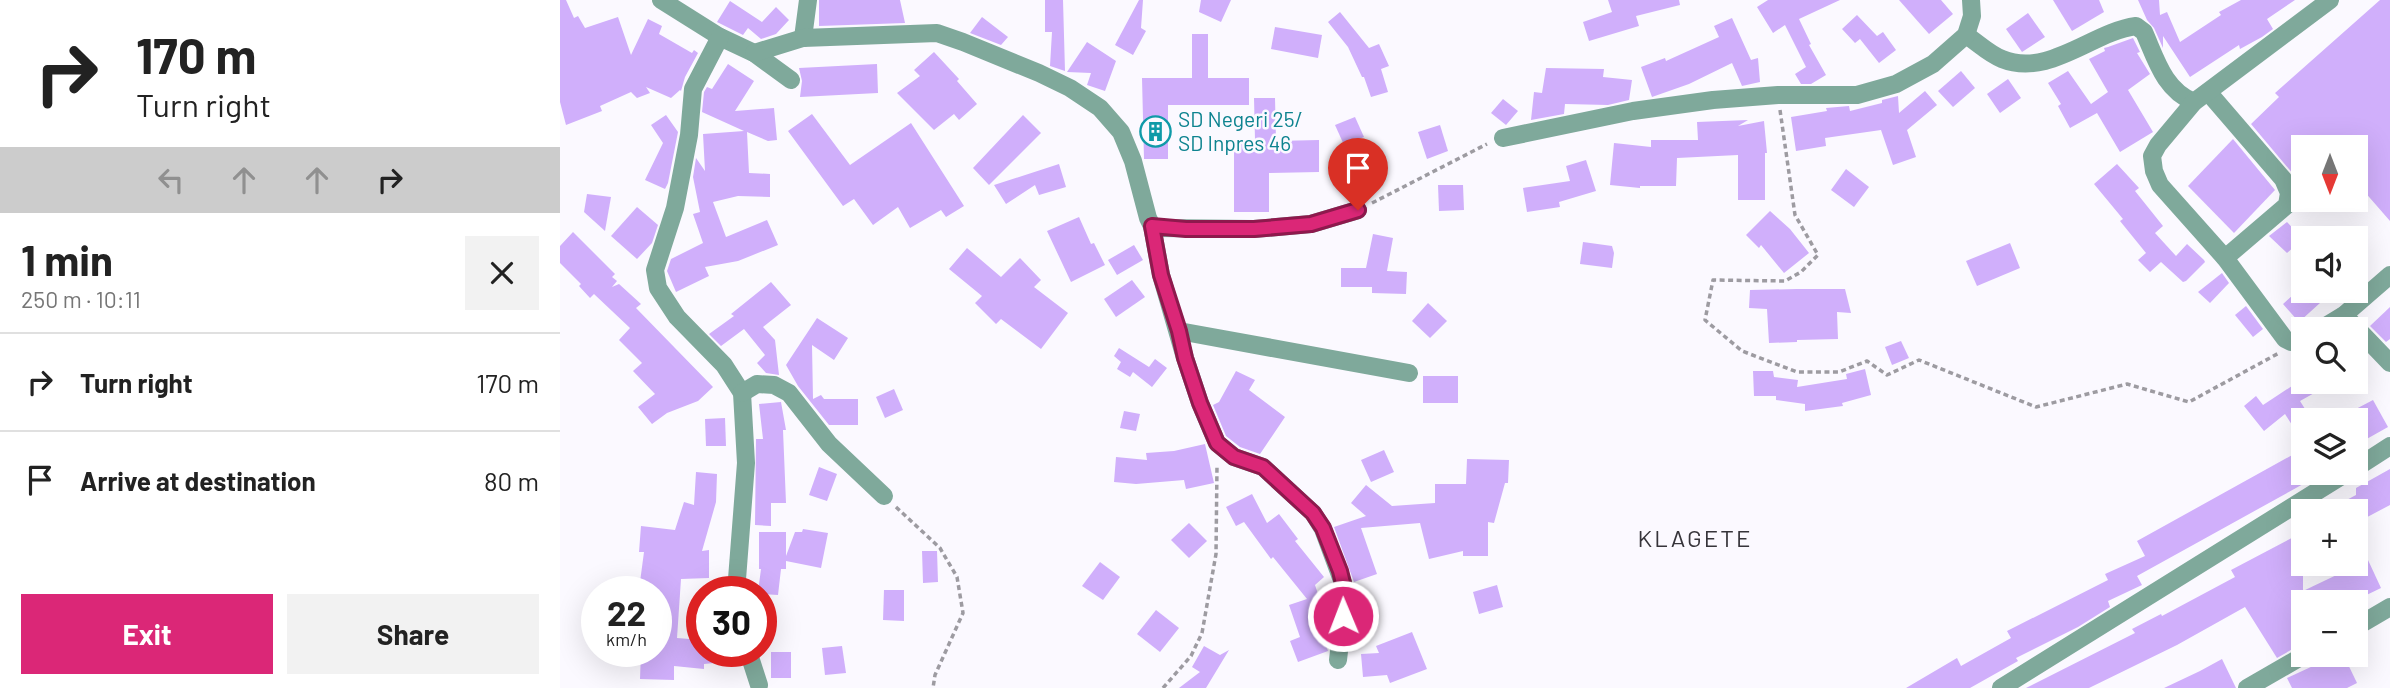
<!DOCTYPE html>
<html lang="en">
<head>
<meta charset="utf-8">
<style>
  body { margin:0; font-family:Barlow,sans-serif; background:#f2f2f2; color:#222; height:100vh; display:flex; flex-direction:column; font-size:26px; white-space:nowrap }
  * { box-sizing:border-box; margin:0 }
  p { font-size:23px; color:#767676 }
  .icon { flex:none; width:38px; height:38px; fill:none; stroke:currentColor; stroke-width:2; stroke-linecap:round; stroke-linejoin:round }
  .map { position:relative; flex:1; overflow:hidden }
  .drawer { display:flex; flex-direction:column; background:#fff; width:560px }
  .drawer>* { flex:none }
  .hud { background:#fff; color:#222; overflow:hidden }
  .needle { width:46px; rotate:180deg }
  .buttons { position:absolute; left:1731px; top:135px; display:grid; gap:14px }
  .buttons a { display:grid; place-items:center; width:77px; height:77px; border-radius:0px; background:#fff; box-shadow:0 7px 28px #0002; font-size:35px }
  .speed { position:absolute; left:21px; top:576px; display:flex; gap:14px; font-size:35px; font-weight:700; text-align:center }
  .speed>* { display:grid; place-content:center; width:91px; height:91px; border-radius:50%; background:#fff; box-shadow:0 7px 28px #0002; line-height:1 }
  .speed small { font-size:18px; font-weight:400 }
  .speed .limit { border:10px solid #d22; background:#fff; color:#111 }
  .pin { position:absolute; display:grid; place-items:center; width:60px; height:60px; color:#fff; margin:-72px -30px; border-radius:50% 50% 50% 0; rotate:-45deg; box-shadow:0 0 7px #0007 }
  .pin .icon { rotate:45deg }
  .me { position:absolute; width:77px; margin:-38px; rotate:359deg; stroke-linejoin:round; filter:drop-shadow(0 0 5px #0008) }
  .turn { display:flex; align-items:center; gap:24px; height:147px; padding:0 21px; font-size:32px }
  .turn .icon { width:91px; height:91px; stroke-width:2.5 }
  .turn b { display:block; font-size:49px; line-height:60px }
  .lanes { display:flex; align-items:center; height:66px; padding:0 21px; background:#0003; justify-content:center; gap:35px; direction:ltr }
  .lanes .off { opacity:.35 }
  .round { display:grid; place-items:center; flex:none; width:74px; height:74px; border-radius:0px; background:#f2f2f2 }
  .head { display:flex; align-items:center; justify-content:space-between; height:119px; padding:0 21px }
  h1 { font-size:42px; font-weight:700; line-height:52px }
  .action { display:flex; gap:14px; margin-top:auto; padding:14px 21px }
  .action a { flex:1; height:80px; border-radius:0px; background:#db2777; color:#fff; font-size:28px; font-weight:700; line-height:80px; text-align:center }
  .action a+a { background:#f2f2f2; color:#222 }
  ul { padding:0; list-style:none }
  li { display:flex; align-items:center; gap:21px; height:98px; padding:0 21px; border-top:2px solid #e0e0e0 }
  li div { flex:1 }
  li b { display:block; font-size:26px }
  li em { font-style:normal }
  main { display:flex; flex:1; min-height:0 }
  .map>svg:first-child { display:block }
</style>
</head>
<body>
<main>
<section class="drawer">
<div class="hud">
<div class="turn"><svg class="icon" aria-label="right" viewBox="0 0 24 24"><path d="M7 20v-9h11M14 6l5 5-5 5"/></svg><div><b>170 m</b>Turn right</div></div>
<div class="lanes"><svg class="icon off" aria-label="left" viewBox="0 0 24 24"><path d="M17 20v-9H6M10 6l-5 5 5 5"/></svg><svg class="icon off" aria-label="ahead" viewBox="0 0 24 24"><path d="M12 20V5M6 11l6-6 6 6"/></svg><svg class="icon off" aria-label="ahead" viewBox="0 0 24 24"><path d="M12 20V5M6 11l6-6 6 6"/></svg><svg class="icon" aria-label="right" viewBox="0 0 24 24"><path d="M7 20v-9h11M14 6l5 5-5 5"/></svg></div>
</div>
<div class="head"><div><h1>1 min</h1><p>250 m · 10:11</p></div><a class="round"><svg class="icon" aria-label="close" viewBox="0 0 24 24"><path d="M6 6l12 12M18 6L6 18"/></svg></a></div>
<ul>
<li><svg class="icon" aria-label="right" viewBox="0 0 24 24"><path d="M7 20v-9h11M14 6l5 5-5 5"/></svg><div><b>Turn right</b></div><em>170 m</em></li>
<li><svg class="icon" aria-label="arrive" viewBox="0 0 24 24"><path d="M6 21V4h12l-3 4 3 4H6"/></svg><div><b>Arrive at destination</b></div><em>80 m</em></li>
</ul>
<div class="action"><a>Exit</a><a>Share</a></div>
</section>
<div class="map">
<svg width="1830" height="688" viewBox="0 0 1830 688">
  <rect width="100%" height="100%" fill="#fbf9ff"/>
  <g fill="#d0affb">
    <path d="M0 0H6L14 18 18 16 25 28 58 17 71 55 88 19 102 26 99 34 132 53 134 50 138 53 125 77 121 91 120 90 111 98 86 87 90 93 77 98 71 92 40 106 42 111 6 125 0 102Z"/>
    <path d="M259 0H340L345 23 259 26Z"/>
    <path d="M485 0H503L505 71 490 66 492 32H485Z"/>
    <path d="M579 0H583L581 28 586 31 573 55 555 45Z"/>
    <path d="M641 0H671L661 22 639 12Z"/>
    <path d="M1048 0H1119L1120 5 1076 16 1079 26 1029 41 1023 22 1052 12Z"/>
    <path d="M1208 0H1280L1239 19 1251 44 1249 45 1266 75 1251 84H1241L1235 74 1246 67 1225 25 1213 33 1197 7Z"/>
    <path d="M1339 0H1381L1393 14 1369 34Z"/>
    <path d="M1493 0H1539L1544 12 1512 31Z"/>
    <path d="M1578 0H1599L1600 15 1607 12 1620 42 1661 15 1659 12 1681 0H1735L1707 19 1713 29 1702 37 1680 49 1679 45 1630 77 1603 36V48L1594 28 1587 20Z"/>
    <path d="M1820 0H1830V221L1796 182V147H1743V166L1734 175 1691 124 1719 97 1715 93Z"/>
    <path d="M170 1 202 22 216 7 229 20 216 34 201 39 188 28 183 35 157 22Z"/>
    <path d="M780 12 809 48 819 44 829 66 821 69 828 92 811 97 804 77H802L788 47 768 22Z"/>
    <path d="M1468 13 1485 37 1462 52 1446 29Z"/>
    <path d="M1297 15 1317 36 1323 32 1336 50 1319 63 1300 39 1295 43 1282 29Z"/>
    <path d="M422 17 448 37 441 45 410 33Z"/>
    <path d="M1172 18 1191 60 1198 58 1200 82 1182 86 1172 63 1129 84 1092 97 1081 67 1105 58 1106 61 1159 37 1154 26Z"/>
    <path d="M715 27 762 35 758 58 711 49Z"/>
    <path d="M632 34H648V78H689V105H608V159H584L582 78H632Z"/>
    <path d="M1573 38 1580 52 1577 53 1590 74 1568 90 1593 132 1560 152 1537 113 1510 128 1498 106 1501 104 1488 83 1508 71 1531 104 1548 92 1529 59 1545 51 1544 48 1548 47Z"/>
    <path d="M527 42 556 61 545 91 527 85 531 73 507 72Z"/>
    <path d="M374 52 399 79 397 81 417 104 399 120 394 114 374 130 337 93 360 76 354 70Z"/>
    <path d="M168 64 194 81 175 111 214 108 217 140 208 141 187 132 189 173 210 174V197L178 196 153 202 166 237 207 220 218 245 178 261 145 267 149 276 116 292 107 271 111 259 143 243 133 214 140 212 133 177 136 158 145 171 143 134 184 131 142 112 144 92 147 87 152 89Z"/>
    <path d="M317 64 318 93 240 97 242 81 239 68Z"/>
    <path d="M986 68 1044 69 1043 77 1072 80 1069 100 1048 105 1005 104 1004 114 971 120 974 92 982 93Z"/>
    <path d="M1401 71 1415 88 1393 107 1378 91Z"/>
    <path d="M1448 79 1461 98 1440 113 1427 94Z"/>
    <path d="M1365 91 1377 105 1347 130 1356 157 1333 165 1321 130 1265 138 1266 146 1236 151 1231 117 1267 111 1266 108 1289 106 1290 111 1322 103V100L1338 96 1339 113Z"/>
    <path d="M694 98H715L716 141 759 140V172L709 173V212H674V141L695 140Z"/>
    <path d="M943 99 958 111 946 125 931 113Z"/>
    <path d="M252 114 290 165 351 123 404 206 386 217 381 210 350 228 338 207 313 225 294 199 283 206 228 131Z"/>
    <path d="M106 115 118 132 108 183 105 189 85 180 103 143 91 125Z"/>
    <path d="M463 115 481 133 429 185 413 168Z"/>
    <path d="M795 117 804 137 784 145 775 125Z"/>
    <path d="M1188 120 1178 126 1204 121 1207 153H1205V200H1178V155L1117 158 1116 186H1080V188L1050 185 1054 143 1091 147V140H1138L1137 122Z"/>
    <path d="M880 125 888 151 867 159 858 132Z"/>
    <path d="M1673 139 1715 190 1674 233 1628 186Z"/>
    <path d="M1026 160 1036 191 999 202 1000 207 967 212 963 188 1010 181 1006 166Z"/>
    <path d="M499 164 506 187 479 195 475 185 446 204 434 185Z"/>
    <path d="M1557 164 1579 188 1575 191 1603 226 1595 233 1616 256 1627 244 1644 260 1645 262 1626 281 1623 282 1601 262 1590 272 1578 260 1586 253 1560 221 1563 219 1534 184Z"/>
    <path d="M1286 169 1309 187 1294 207 1271 190Z"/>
    <path d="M878 185H903L904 210 879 211Z"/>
    <path d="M27 194 51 197 45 231 24 212Z"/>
    <path d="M77 207 98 225 92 243 77 259 51 236Z"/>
    <path d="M1210 211 1230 229 1249 253 1224 273 1201 245 1199 248 1186 235Z"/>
    <path d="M519 217 531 244 534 243 545 265 511 282 487 231Z"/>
    <path d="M1727 222 1743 239 1727 253 1709 236Z"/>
    <path d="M13 232 55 274 52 277 57 281 52 287 59 284 81 304 76 308 153 387 138 401 107 413 92 424 78 407 95 394 73 371 82 363 59 340 70 328 34 294 30 298 19 286 21 284 0 263V246Z"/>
    <path d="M813 234 833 238 827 271 847 272 846 294 812 293V287H781V268H806Z"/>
    <path d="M1023 242 1052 246 1054 253 1052 268 1020 264Z"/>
    <path d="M1450 243 1460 268 1417 286 1406 261Z"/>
    <path d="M574 245 583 260 557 275 548 260Z"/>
    <path d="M407 248 441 277 460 258 481 280 474 287 508 313 481 349 441 319 436 324 415 303 422 296 389 269Z"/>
    <path d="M1662 273 1669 283 1650 303 1638 292Z"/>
    <path d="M572 280 585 297 556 317 544 299Z"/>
    <path d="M211 282 231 305 203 327 215 340 219 375 206 373 197 363 205 355 184 329 161 346 149 334 174 316 171 314Z"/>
    <path d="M1743 286V290H1748L1760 303 1739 322 1723 304Z"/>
    <path d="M1237 289H1285L1291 313 1277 312 1278 339 1237 340V342L1209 343 1207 309 1189 308 1190 290Z"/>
    <path d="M868 303 887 321 870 338 852 321Z"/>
    <path d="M1686 306 1703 329 1693 337 1675 315Z"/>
    <path d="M1830 307V339L1826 342 1810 326Z"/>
    <path d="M257 318 288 338 274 360 252 345 253 399 261 395 264 399H298V425H269L238 386 226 365Z"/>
    <path d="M1341 341 1349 358 1332 365 1325 347Z"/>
    <path d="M559 348 589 367 595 359 607 368 592 387 573 372 570 377 557 369 561 362 554 356Z"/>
    <path d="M1305 369 1311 395 1282 403 1283 406 1245 411V404L1216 400V396H1194L1193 371H1213L1214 377 1238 380 1237 387 1287 379 1286 374Z"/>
    <path d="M676 371 695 380 689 390 725 417 700 454 680 447 666 436 653 405 659 402Z"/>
    <rect x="863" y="376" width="35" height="27"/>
    <path d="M1738 382H1774L1740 401 1752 420H1739L1732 425 1725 414 1704 431 1684 406 1696 396 1703 405Z"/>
    <path d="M334 389 343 410 325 418 316 397Z"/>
    <path d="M1813 400 1828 427 1796 445V421L1798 420H1775Z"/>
    <path d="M221 402 226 430H223L226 503H211V526L195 525 196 439H203L199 404Z"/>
    <path d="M564 411 580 414 576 431 560 428Z"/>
    <path d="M165 418 166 446H146L145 419Z"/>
    <path d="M645 444 654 483 626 489 624 480 576 484 554 482 556 457 587 460 586 453 614 451Z"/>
    <path d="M1743 449V472H1765L1577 576 1582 585 1548 601 1550 607 1518 627 1456 658 1458 661 1410 688H1346L1397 658 1401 666 1451 638 1447 631 1548 580 1545 574 1585 556 1577 541Z"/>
    <path d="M824 450 834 472 811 482 801 460Z"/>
    <path d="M907 459 949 460 948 483H945L934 523 928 522V556H903V551L869 559 860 523 801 528 817 574 794 582 774 527 806 516 791 503 806 485 832 506 875 503V484H906Z"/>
    <path d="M259 467 277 474 267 501 249 495Z"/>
    <path d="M1830 469V505L1796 523V511H1766L1796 495V488Z"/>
    <path d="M136 472 157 474 156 502 142 551 149 550V578L121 579 117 638 142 640V651H174L175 661 144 664V669L114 666V680L80 679 81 651H96V592H86L87 582H80L84 552H79L81 526 115 530 124 502 134 505Z"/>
    <path d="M692 494 707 523 719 514 738 539 735 541 764 577 755 585 767 621 762 617 757 618 768 651 738 662 730 641 740 637 729 605 747 599 713 557 711 559 684 522 676 526 666 507Z"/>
    <path d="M629 523 647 541 629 558 611 540Z"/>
    <path d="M243 529 268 533 261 568 226 561V569H221L218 595 201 594 198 592 201 569H199V532H226V556L235 532H242Z"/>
    <path d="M1743 532V591L1808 560 1821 588 1792 602H1743V643L1717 658 1685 607 1617 645 1529 688H1466L1575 633 1572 629 1601 614 1602 616 1675 577 1671 570Z"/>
    <path d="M362 551H377L378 582 363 583Z"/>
    <path d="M540 562 560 577 543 600 522 586Z"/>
    <path d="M937 585 943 607 919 614 913 592Z"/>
    <path d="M324 590H344V621L323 620Z"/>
    <path d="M596 610 619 628 600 652 577 634Z"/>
    <path d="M852 632 867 669 830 683 827 675 803 677 801 654 819 653 816 646Z"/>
    <path d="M282 646 286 673 265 675 262 648Z"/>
    <path d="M644 646 660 655 669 650 646 688H619L640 672 632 667Z"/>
    <rect x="211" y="652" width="20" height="26"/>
    <path d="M1779 654H1783L1797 683 1787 688H1732L1727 678Z"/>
    <path d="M1662 659 1676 688H1604L1640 671Z"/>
  </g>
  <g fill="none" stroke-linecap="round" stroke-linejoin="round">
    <g stroke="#9d9ba1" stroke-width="3.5" stroke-dasharray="5 3.5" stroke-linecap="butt">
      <path d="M1220 110 1235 215 1258 255 1241 272 1225 281 1153 280 1145 320 1182 351 1237 372H1279L1307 361 1327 375 1359 360 1476 407 1567 384 1629 402 1719 353"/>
      <path d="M812 203 927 144"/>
      <path d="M336 507 380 548 397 577 403 613 375 675 373 688"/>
      <path d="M603 688 631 656 642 633 656 554 657 466"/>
    </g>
    <g stroke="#7fa99b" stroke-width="18">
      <path d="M101 0 160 37 194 53 231 80"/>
      <path d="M1406 35C1418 43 1429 54 1442 59 1489 78 1532 32 1576 26L1584 32C1596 59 1604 90 1634 102"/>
      <path d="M160 37 133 89 129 135 115 208 95 270 98 288 117 317 164 365 182 393 186 463 176 592"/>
      <path d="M243 38 248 0"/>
      <path d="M194 53 243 38 377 33 403 42 479 73 510 88 540 108 561 132 573 161 588 218 592 226 600 228 694 229 751 224 798 210"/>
      <path d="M1648 92 1723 179 1729 193 1727 205 1665 258"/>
      <path d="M943 138 1073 111 1153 100 1218 95H1297L1336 84 1373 64 1406 35 1412 16 1411 0"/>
      <path d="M592 226 601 275 625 358 640 403 657 443 674 457 703 467 753 513 763 529 783 583V616L778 660"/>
      <path d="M1784 315 1830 363"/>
      <path d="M1761 329 1784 315 1830 275"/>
      <path d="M619 331 849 373"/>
      <path d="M1743 340 1731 342 1725 339 1665 258 1600 185 1594 171 1592 156 1598 145 1634 102 1770 0"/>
      <path d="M182 393 197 384 214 385 229 393 269 444 324 496"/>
      <path d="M1796 468 1830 446"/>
      <path d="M1796 627 1830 607"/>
      <path d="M188 651 199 685"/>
      <path d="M1441 688 1788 472"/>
      <path d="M1687 688 1746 654"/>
    </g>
  </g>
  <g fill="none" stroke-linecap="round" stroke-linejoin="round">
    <defs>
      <path id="route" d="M783 616V583L780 571 763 528 753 513 703 467 674 457 657 443 640 403 625 358 619 331 601 275 592 226 626 229H694L751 224 798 210"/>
    </defs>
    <use href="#route" stroke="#8e194d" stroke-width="18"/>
    <use href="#route" stroke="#db2777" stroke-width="12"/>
  </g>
  <defs>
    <symbol id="building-ring" viewBox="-11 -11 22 22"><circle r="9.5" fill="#fbf9ff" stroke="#0f9aa8" stroke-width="1.5"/><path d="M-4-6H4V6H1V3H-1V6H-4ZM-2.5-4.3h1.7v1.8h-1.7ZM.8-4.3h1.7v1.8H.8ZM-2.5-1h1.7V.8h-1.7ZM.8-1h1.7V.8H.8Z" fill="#0f9aa8"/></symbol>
  </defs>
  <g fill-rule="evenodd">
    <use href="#building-ring" x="578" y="114" width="35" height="35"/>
  </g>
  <g text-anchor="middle" stroke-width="5" stroke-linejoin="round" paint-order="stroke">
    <g font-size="21" fill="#0d838f" stroke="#fbf9ff" text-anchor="start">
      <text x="618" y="127">SD Negeri 25/<tspan x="618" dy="24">SD Inpres 46</tspan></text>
    </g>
    <g font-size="24" letter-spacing="2" fill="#36343a" stroke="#fbf9ff">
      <text x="1135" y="547">KLAGETE</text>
    </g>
  </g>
</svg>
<div class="buttons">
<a><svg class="needle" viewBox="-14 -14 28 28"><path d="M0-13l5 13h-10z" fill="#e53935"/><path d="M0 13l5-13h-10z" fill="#767676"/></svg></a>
<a><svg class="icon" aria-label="sound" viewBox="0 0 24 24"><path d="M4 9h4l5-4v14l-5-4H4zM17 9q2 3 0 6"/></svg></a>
<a><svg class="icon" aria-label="search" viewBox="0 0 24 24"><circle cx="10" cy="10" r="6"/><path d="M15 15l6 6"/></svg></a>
<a><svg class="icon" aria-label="layers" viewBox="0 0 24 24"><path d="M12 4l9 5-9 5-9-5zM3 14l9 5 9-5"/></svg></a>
<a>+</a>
<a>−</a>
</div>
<div class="speed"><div>22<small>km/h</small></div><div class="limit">30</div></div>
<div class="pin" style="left:798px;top:210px;background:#d93025"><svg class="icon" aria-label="arrive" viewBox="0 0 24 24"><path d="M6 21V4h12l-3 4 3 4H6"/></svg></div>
<svg class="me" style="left:783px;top:616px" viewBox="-20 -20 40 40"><circle r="17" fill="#db2777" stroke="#fff" stroke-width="3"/><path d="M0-11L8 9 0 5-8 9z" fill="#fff"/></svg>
</div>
</main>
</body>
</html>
